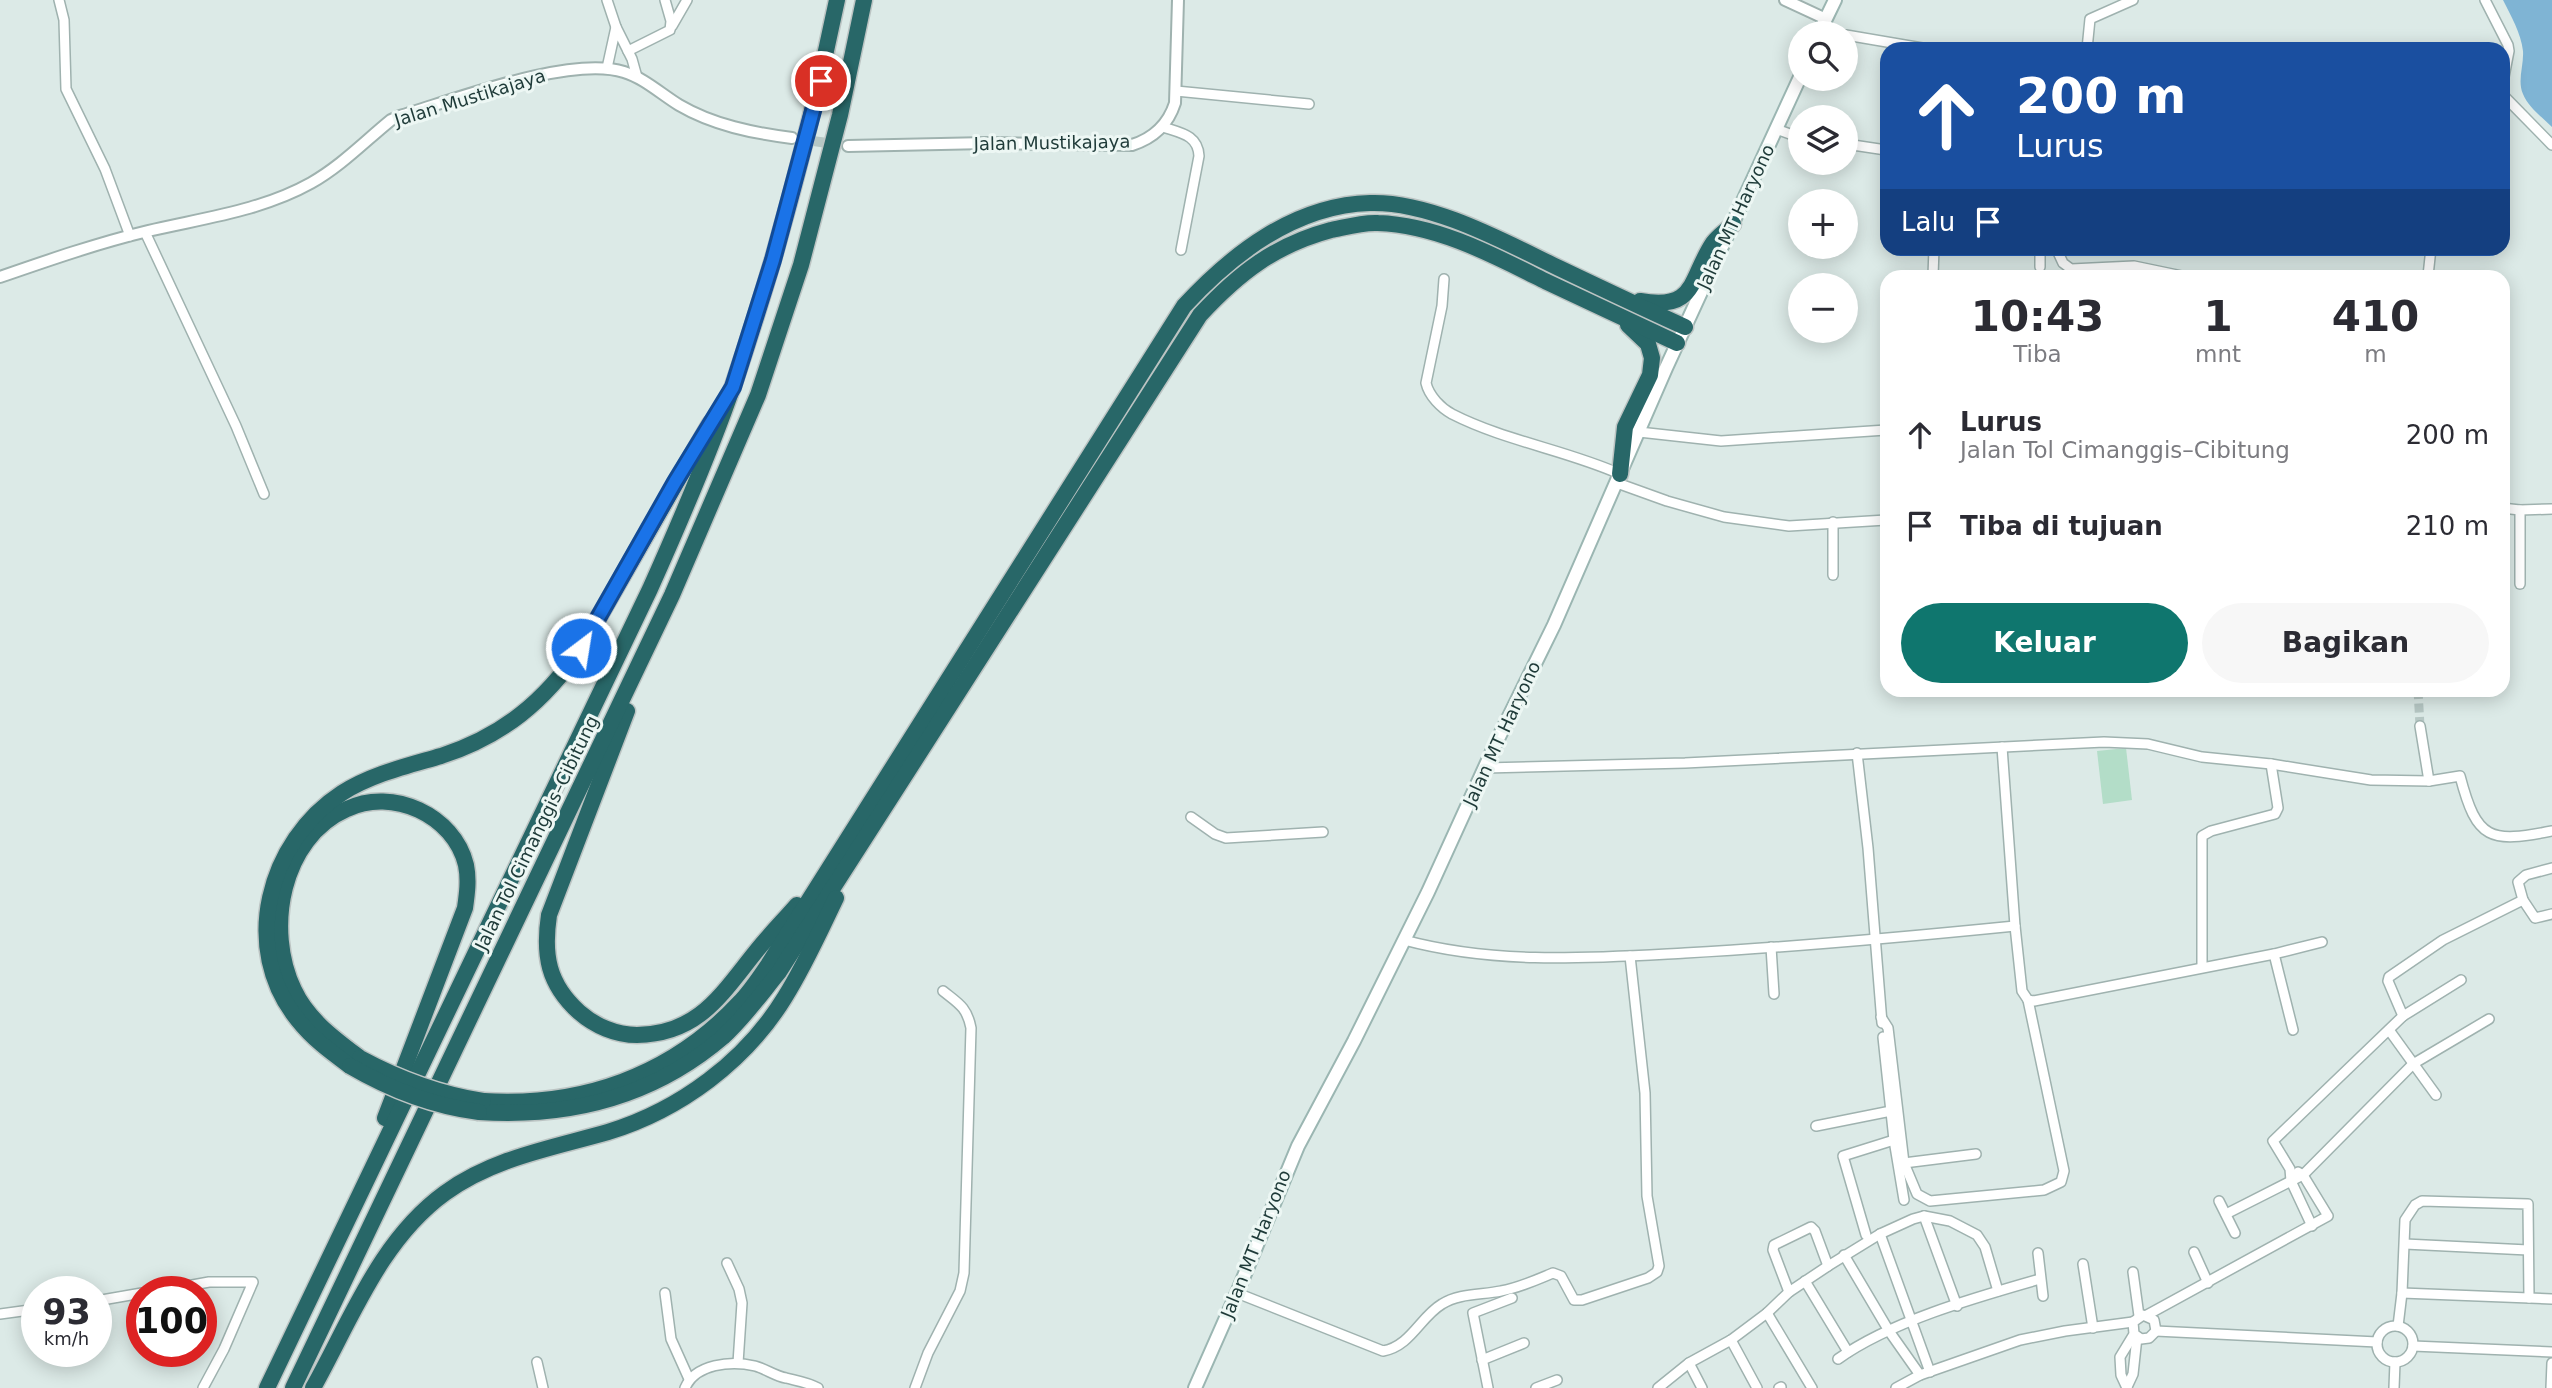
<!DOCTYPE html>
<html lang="id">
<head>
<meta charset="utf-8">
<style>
  body { margin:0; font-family:"DejaVu Sans",sans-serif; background:#f7f7f7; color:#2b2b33; height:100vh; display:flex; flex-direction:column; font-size:26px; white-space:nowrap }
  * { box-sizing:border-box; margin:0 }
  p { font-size:23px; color:#7c7c81 }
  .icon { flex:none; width:38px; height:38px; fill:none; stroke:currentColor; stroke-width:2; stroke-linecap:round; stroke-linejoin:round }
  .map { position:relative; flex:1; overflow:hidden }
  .details { position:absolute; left:1880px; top:270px; width:630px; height:427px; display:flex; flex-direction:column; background:#fff; border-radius:21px; box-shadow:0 4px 18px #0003 }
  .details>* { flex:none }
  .guide { position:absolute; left:1880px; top:42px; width:630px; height:214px; border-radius:21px; box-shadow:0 4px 18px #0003; background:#1a4fa0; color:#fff; overflow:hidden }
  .controls { position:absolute; left:1788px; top:21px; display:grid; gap:14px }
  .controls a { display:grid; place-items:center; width:70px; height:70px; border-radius:50%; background:#fff; box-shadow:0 4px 18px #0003; font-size:35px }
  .speed { position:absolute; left:21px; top:1276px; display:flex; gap:14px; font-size:35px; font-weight:700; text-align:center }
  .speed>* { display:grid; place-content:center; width:91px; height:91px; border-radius:50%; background:#fff; box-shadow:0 4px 18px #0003; line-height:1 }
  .speed small { font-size:18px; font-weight:400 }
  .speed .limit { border:10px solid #d22; background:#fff; color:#111 }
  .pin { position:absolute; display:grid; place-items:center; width:60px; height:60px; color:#fff; margin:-30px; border:4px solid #fff; border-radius:50%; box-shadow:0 2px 7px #0007 }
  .me { position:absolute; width:77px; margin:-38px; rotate:31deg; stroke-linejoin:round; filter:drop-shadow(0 0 5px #0008) }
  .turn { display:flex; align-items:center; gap:24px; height:147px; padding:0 21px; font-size:32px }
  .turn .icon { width:91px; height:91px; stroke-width:2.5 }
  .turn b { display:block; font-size:49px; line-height:60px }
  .then { display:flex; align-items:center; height:66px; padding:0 21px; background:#0003; gap:14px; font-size:26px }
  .eta { display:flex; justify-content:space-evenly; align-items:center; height:119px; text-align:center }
  .eta b { font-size:42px; font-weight:700; line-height:49px }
  .button { display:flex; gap:14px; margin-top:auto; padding:14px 21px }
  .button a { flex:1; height:80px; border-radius:42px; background:#0f766e; color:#fff; font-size:28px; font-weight:700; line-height:80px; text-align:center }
  .button a+a { background:#f7f7f7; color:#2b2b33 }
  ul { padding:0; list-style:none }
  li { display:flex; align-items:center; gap:21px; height:91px; padding:0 21px }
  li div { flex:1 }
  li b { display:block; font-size:26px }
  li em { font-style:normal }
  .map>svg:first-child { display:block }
</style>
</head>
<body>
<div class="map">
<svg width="2552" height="1388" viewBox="0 0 2552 1388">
  <rect width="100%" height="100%" fill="#dceae7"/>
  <path fill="#b3ddc8" d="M2126 748 2132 800 2103 804 2097 751Z"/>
  <path fill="#7fb4d4" d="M2503 0H2552V127C2542 117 2528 107 2523 94 2517 81 2524 65 2523 51 2521 33 2511 16 2503 0Z"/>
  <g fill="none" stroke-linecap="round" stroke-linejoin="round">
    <path stroke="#b6c7c4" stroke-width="9" stroke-dasharray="9 4.5" stroke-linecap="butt" d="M2418 690 2420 726"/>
    <path stroke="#b6c7c4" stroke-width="10" stroke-dasharray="10 5" stroke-linecap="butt" d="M799 139 848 146"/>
    <defs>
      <g id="minor">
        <path d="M59 0 64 20 66 89 105 169 130 236"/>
        <path d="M607 0 616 27"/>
        <path d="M2485 0 2508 45 2509 51 2502 87"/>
        <path d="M672 26 687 0"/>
        <path d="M1821 30 1837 33"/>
        <path d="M1846 35 1928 49"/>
        <path d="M2087 49 2090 19 2133 0"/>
        <path d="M628 51 670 30 671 21 665 0"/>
        <path d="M607 68 616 27 632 59 637 77"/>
        <path d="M1176 91 1309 104"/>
        <path d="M2502 94 2552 145"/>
        <path d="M1163 127C1181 133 1198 135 1199 156L1181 250"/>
        <path d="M1776 129 1801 138"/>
        <path d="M1846 144 1886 150"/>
        <path d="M145 232 236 426 264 494"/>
        <path d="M2040 248V267"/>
        <path d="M2056 248 2063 263 2071 269 2134 266 2182 276"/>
        <path d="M1933 276 1934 248"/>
        <path d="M2428 276 2431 248"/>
        <path d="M1444 279 1442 306 1426 383C1429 396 1441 408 1452 414 1505 441 1566 450 1620 474"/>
        <path d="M1639 432 1721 441 1886 430"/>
        <path d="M1617 483 1667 501 1724 517 1789 526 1886 520"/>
        <path d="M2502 508 2520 510 2552 509"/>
        <path d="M1833 522V575"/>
        <path d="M2520 584V510"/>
        <path d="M2420 726 2429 781"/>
        <path d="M2002 747 2015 926 2022 991 2028 1000 2034 1001 2274 954 2322 942"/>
        <path d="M1857 753 1868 848 1882 1023"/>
        <path d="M1485 768 1685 763 2104 742 2148 744 2202 757 2271 764 2371 780 2429 781 2460 776C2477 841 2490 843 2552 831"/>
        <path d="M1191 817 1215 834 1226 838 1323 832"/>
        <path d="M2552 868 2526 875 2518 882 2523 900 2535 918 2552 914"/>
        <path d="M1404 940C1497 965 1590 958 1685 953 1795 947 1905 937 2015 926"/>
        <path d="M1771 947 1774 994"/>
        <path d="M2274 954 2293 1030"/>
        <path d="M2202 967V836L2211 831 2275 814 2278 808 2271 764"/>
        <path d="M2403 1016 2388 981 2389 977 2443 940 2523 900"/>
        <path d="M1881 1017 1888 1028 1904 1163 1917 1194 1930 1201 2044 1190 2061 1182 2064 1171 2028 1000"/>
        <path d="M2389 1030 2436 1095"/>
        <path d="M1883 1037 1894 1140 1904 1200"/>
        <path d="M1816 1126 1891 1111"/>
        <path d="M1904 1163 1976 1154"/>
        <path d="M2219 1201 2235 1233"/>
        <path d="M2226 1214 2303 1175 2413 1064 2489 1019"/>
        <path d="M1924 1216 1957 1306"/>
        <path d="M2312 1226 2291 1181 2290 1169 2273 1141 2403 1016 2461 980"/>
        <path d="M1880 1234 1930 1372"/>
        <path d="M1866 1235 1843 1156 1894 1140"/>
        <path d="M2405 1244 2528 1250"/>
        <path d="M2194 1252 2208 1283"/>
        <path d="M2038 1253 2043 1296"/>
        <path d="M1844 1255 1889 1331 1920 1375"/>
        <path d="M727 1263 739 1289 742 1303 738 1363"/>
        <path d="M2083 1264 2093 1328"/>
        <path d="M2133 1272 2139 1316"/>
        <path d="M1805 1281 1848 1352"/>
        <path d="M154 1292 209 1282H253L224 1349 203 1388"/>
        <path d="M1789 1292 1773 1250 1774 1245 1811 1227 1815 1231 1828 1266"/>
        <path d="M665 1293 671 1339 689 1379"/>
        <path d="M1237 1293 1383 1351C1411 1346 1420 1317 1442 1304 1459 1293 1482 1295 1501 1291 1519 1288 1536 1280 1553 1273L1561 1276 1574 1300H1582L1648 1278 1657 1272 1659 1266 1647 1196 1645 1093 1630 956"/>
        <path d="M2402 1293 2552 1299"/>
        <path d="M96 1301 142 1293"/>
        <path d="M1767 1313 1812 1388"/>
        <path d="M0 1314 37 1309"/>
        <path d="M2147 1315 2328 1216 2303 1175 2298 1172"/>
        <path d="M2398 1326 2402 1293 2405 1220 2415 1205 2422 1201 2528 1204 2529 1298"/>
        <circle cx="2395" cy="1344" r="18"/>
        <path d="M2156 1331 2377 1342"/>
        <path d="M1731 1340 1757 1388"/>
        <path d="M2413 1346 2552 1352"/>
        <path d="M1838 1359C1891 1321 1977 1297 2040 1279"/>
        <path d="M1482 1360 1524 1343"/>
        <path d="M537 1362 543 1388"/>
        <path d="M1689 1363 1702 1388"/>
        <path d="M2127 1387 2133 1374 2137 1337"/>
        <path d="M685 1388C695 1364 731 1360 755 1366 766 1369 775 1376 786 1378 798 1381 807 1382 818 1388"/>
        <path d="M915 1388 928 1353 960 1291 964 1273 971 1028C967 1007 958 1003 943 991"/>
        <path d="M1488 1388 1473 1313 1512 1298"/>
        <path d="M1536 1388 1557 1380"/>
        <path d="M1658 1388 1689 1363 1731 1340 1767 1313 1789 1292 1828 1266 1880 1234 1913 1219 1924 1216 1950 1221 1977 1235 1985 1247 1998 1291"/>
        <path d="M1779 1388 1781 1387"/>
        <path d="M1896 1388 1920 1375 2020 1340 2065 1331 2133 1322"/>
        <path d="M2127 1388 2121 1375 2120 1357 2134 1334 2133 1322 2143 1315 2154 1320 2156 1331 2149 1338 2141 1339 2134 1334"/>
        <path d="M2394 1388 2395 1362"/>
        <path d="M2551 1388 2552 1363"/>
      </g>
      <g id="tertiary">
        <path d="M1785 0 1826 19"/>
        <path d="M848 146 987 143 1132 145C1154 138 1168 125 1175 103L1178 0"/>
        <path d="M0 277C49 260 98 243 148 231 203 218 261 211 311 183 341 166 364 142 391 120L400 116C454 100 571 55 624 72 644 78 661 94 679 105 713 125 753 133 792 138"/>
      </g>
      <g id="secondary">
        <path d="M1819 33 1835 0"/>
        <path d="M1195 1388 1237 1293 1298 1146 1354 1041 1428 892 1495 745 1554 625 1666 368 1801 75"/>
      </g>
      <g id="motorway">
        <path d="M1640 301C1697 311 1689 279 1713 243 1718 236 1727 230 1733 224"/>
        <path d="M1620 474 1625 427 1650 375 1652 358 1648 344 1628 325"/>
        <path d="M627 711 549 915C543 955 548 984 579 1012 595 1026 616 1035 637 1035 700 1034 722 993 758 949 770 934 784 920 797 905"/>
        <path d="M360 1058C335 1039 308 1020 294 990 265 930 281 838 347 809 392 787 454 815 466 865 469 880 467 894 465 908L385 1118"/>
        <path d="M350 1066C331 1052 313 1039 298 1020 239 948 268 841 342 793 372 774 407 766 441 756 503 736 545 701 581 648L710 424"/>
        <path d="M483 1101C581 1107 671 1076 739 1003 750 992 759 978 768 965L1184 306C1233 253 1295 205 1370 203 1431 201 1505 242 1559 268 1601 288 1643 308 1685 327"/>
        <path d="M479 1112C570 1118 653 1097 723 1037 744 1018 761 994 779 972L1200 315C1239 273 1275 245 1331 230 1346 227 1363 222 1378 223 1438 225 1495 256 1547 282 1591 303 1634 323 1677 343"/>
        <path d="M267 1388 650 589C680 522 709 455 733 386 776 260 810 131 837 0"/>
        <path d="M293 1388 672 595 758 395 801 265 840 115 864 0"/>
        <path d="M313 1388C351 1320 380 1240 445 1193 493 1158 552 1148 608 1132 680 1110 746 1061 785 997 805 965 820 931 836 898"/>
      </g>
    </defs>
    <use href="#minor" stroke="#9fb2af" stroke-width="12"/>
    <use href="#tertiary" stroke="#9fb2af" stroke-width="14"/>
    <use href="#secondary" stroke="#9bb6b2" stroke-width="16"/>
    <use href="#motorway" stroke="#bcc4c3" stroke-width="19"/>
    <use href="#minor" stroke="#fff" stroke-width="9"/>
    <use href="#tertiary" stroke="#fff" stroke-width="10"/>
    <use href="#secondary" stroke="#fff" stroke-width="12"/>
    <use href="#motorway" stroke="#286768" stroke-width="16"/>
    <defs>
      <g id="motorway-bridge">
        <path d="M360 1058C399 1079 439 1094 483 1101"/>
        <path d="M350 1066C391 1090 432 1106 479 1112"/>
      </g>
    </defs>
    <use href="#motorway-bridge" stroke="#bcc4c3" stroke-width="19" stroke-linecap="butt"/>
    <use href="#motorway-bridge" stroke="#286768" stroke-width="16"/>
  </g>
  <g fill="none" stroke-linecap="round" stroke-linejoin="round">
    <defs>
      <path id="route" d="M581 648 675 482 733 387 773 260 821 81"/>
    </defs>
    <use href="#route" stroke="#114b97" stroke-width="18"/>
    <use href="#route" stroke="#1a73e8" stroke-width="12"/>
  </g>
  <g text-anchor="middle" stroke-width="6" stroke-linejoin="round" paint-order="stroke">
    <g font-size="18" fill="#1e3a38" stroke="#edf7f4">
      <text transform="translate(470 98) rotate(-17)" y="6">Jalan Mustikajaya</text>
      <text transform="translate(1052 143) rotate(-1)" y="6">Jalan Mustikajaya</text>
      <text transform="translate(1736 217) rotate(-65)" y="6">Jalan MT Haryono</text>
      <text transform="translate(1502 734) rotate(-65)" y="6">Jalan MT Haryono</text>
      <text transform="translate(537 833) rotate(-64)" y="6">Jalan Tol Cimanggis–Cibitung</text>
      <text transform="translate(1256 1244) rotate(-68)" y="6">Jalan MT Haryono</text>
    </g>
  </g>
</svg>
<div class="controls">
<a><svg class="icon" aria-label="search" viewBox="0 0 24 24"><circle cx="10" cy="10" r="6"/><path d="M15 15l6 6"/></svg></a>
<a><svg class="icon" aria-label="layers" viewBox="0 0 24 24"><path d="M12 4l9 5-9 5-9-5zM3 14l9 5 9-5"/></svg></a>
<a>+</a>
<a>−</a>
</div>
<div class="speed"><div>93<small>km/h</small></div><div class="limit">100</div></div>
<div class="pin" style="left:821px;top:81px;background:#d93025"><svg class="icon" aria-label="arrive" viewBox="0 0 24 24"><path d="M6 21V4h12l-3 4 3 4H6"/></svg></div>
<svg class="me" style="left:581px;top:648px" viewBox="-20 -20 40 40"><circle r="17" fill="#1a73e8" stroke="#fff" stroke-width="3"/><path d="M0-11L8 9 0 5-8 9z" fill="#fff"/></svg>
<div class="guide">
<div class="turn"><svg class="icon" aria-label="ahead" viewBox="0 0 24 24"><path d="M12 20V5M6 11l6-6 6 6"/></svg><div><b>200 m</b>Lurus</div></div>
<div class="then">Lalu<svg class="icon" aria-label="arrive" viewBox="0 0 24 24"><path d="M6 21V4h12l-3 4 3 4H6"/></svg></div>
</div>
<section class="details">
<div class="eta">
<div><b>10:43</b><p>Tiba</p></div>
<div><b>1</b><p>mnt</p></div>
<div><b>410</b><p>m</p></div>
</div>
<ul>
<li><svg class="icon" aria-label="ahead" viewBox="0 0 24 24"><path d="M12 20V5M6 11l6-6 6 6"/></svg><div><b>Lurus</b><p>Jalan Tol Cimanggis–Cibitung</p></div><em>200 m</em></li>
<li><svg class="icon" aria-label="arrive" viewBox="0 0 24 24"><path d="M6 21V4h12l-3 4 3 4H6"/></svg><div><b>Tiba di tujuan</b></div><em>210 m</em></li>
</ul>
<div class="button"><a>Keluar</a><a>Bagikan</a></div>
</section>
</div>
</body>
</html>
